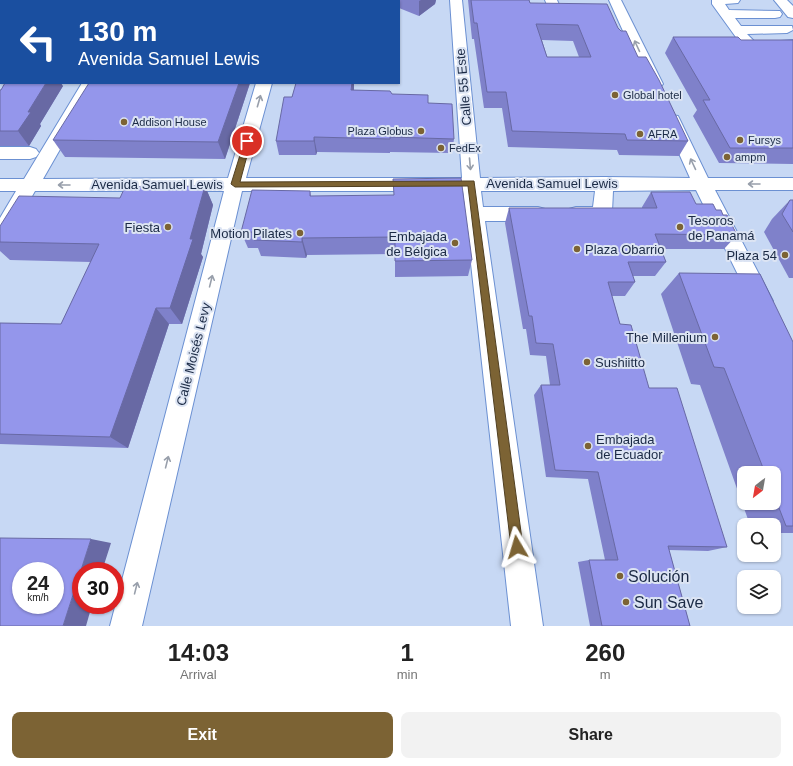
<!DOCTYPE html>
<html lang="en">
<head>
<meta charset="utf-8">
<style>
  body { margin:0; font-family:Helvetica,sans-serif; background:#f2f2f2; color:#222; height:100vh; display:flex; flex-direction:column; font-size:15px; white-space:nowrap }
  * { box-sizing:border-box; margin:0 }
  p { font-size:13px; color:#767676 }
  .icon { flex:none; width:22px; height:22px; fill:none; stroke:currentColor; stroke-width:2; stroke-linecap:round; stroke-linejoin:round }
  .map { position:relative; height:626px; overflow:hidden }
  .sheet { display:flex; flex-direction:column; background:#fff; flex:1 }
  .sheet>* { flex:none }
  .banner { position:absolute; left:0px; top:0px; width:400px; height:84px; box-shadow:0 1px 3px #0004; background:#1a4fa0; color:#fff; overflow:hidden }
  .needle { width:26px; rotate:211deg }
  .tools { position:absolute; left:737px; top:466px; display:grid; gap:8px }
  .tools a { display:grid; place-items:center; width:44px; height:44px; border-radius:8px; background:#fff; box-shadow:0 1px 3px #0004; font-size:20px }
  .speed { position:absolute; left:12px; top:562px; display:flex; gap:8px; font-size:20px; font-weight:700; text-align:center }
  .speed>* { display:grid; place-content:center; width:52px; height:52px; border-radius:50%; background:#fff; box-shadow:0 1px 3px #0004; line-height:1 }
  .speed small { font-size:10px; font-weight:400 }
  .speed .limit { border:6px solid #d22; background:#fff; color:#111 }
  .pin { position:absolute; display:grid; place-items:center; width:34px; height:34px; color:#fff; margin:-17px; border:2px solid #fff; border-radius:50%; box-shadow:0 1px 4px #0007 }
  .me { position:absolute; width:44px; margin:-22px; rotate:353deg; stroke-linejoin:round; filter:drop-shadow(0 0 3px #0008) }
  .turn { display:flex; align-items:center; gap:14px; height:84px; padding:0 12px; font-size:18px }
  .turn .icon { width:52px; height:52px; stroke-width:2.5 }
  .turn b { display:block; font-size:28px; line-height:34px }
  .eta { display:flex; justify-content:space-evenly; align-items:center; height:68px; text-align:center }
  .eta b { font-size:24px; font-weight:700; line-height:28px }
  .button { display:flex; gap:8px; margin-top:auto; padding:8px 12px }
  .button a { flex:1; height:46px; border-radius:8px; background:#7c6334; color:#fff; font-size:16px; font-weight:700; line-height:46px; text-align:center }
  .button a+a { background:#f2f2f2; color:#222 }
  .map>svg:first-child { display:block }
</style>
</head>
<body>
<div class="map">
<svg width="793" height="626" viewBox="0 0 793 626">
  <rect width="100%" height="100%" fill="#c7d8f4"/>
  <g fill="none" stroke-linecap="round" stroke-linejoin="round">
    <defs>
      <g id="minor">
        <rect x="134" y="0" width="12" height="1"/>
        <rect x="281" y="0" width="12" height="1"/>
        <path d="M450 0H462L480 178 605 177 690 178 664 120 666 116 672 115 678 116 680 120 708 178H793V190H715L773 301 770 307 762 310 754 307 696 190 613 191 612 212 609 217C596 222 582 223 569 219L566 214 569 209 576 207H593L595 191H481L483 207H538L545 209 548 214 545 219 538 221H485L543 626H511L463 191H242L142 626H110L224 191H35L7 240 0 242V218L16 191H0V179H24L82 83H98L43 179 228 178 256 83H272L246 178H462Z"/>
        <path d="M545 0H557L560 7 559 10H549Z"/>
        <path d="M609 0H621L663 84 660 87 655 89 650 87 647 84Z"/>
        <path d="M712 0H740L738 3 725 4 729 10 780 11 782 14 780 17 775 18H735L741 26H792L793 30 787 33 747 34 756 43 793 40V48L754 51 743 47 712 4Z"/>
        <path d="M774 0H787L793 6V18L788 17Z"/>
        <path d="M0 147H30L36 149 39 153 36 157 30 159H0Z"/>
      </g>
    </defs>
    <use href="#minor" stroke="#6b90d2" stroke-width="2"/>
    <use href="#minor" fill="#fff" fill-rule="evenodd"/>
  </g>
  <g fill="#7f81ca" fill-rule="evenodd">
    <path d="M307 0H436L435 4 419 16 399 8V1H307Z"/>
    <path d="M468 0H529L530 3 618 28 638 57 688 141 679 156 619 155 617 150 508 147 502 108H484L474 39H472ZM542 40 573 41 579 57H547Z"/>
    <path d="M673 37 741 40H793V164L719 163 693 116 697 110 665 53Z"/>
    <path d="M250 83 225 159 65 157 53 140Z"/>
    <path d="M296 83H354V90L392 94 428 103 454 139 452 153 390 152V153L317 152 316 155H279L276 141 292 97Z"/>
    <path d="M63 86 40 124 41 126 29 146H0V90Z"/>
    <path d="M205 186 213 205 201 254 203 257 182 324H169L128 448 0 444V323L61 324 91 262 10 260 0 251V226L120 198Z"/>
    <path d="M310 191 311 196 472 260 468 276 395 277V254L307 255 306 258 261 256 258 248H248L241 232Z"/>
    <path d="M651 192 716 210 723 215 737 235 724 249H661L666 262 655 276H633L635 282 625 296H612L620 324 649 388 727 547 708 551 669 550 690 626H590L578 562 589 560H605L588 479 546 477 534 395 541 385H550L546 356 530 355 526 329H523L505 223 509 208H642V207Z"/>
    <path d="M790 200H793V278H789L764 232 772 219Z"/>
    <path d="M679 273 793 342V533H774V525H750L700 385 691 384 661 294ZM744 473H774V503H744Z"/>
  </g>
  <g fill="#6869a4">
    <rect x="257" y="0" width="10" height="1"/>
    <path d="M421 0H436L435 4 419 16V1Z"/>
    <path d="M46 83H61L63 86 40 124 41 126 29 146 18 131 28 112Z"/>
    <path d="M239 83H250L225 159 218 142Z"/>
    <path d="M352 83H354V92L351 90Z"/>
    <path d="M314 137 317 152 316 155 314 141Z"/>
    <path d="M205 186 213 205 201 254 203 257 182 324 170 308Z"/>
    <path d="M302 238 307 255 306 258 302 242Z"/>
    <path d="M156 308 169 324 128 448 110 437Z"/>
    <path d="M91 539 111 543 102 571H81V605H92L86 626H63Z"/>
  </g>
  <g fill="#9496eb" stroke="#6869a4" fill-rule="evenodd">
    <rect x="157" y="0" width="100" height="1"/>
    <rect x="307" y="0" width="60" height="1"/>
    <path d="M471 0H529L530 3 607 4 618 28 621 31H626L638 57H646L659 80 688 141 627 140 625 134 512 131 506 92H487L477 23H474ZM536 24 578 25 591 57H547Z"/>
    <path d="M673 37H738L741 40H793V148H730L703 100H710Z"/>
    <path d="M5 83H46L28 112H31L18 131H0V90H1Z"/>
    <path d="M89 83H239L218 142 53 140Z"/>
    <path d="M296 83H352L351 90 390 91 392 94 428 95V103L452 104 454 139 390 137V139L314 137V141H276L284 97H292Z"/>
    <path d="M461 178 472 260 395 261V237L302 238V242L254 240 256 232H241L252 190 310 191V196L394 195 393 179Z"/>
    <path d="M205 186 190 239H193L170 308H156L110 437 0 434V323L61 324 99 244 0 242V226L19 196 120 198 125 187Z"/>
    <path d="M651 192H690L696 204H713L716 210H721L723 215H727L737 235 655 234 666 262H628L635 282H608L620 324 631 325 649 388H677L727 547 668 546 690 626H602L589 560H618L598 472 555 470 541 385H560L553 344 536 343 532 316H529L509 208H657Z"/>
    <path d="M790 200H793V232L782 214Z"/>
    <path d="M679 273 760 274 793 342V526H786L774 495V473H765L724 368 714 367Z"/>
    <path d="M0 538 91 539 63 626H0ZM21 571H55V605H21Z"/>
  </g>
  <defs><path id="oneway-shaft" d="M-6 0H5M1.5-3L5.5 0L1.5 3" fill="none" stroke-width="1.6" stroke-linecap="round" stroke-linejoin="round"/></defs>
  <g stroke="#989fab">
    <use href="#oneway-shaft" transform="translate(637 46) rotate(-115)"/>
    <use href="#oneway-shaft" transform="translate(259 101) rotate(-74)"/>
    <use href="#oneway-shaft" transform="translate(470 164) rotate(85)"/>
    <use href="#oneway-shaft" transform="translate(693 164) rotate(-115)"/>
    <use href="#oneway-shaft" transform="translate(754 184) rotate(-180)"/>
    <use href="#oneway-shaft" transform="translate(64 185) rotate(180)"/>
    <use href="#oneway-shaft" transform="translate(211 281) rotate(-76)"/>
    <use href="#oneway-shaft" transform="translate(167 462) rotate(-76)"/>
    <use href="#oneway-shaft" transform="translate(136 588) rotate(-76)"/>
  </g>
  <path fill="#7c6334" stroke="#514022" d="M245 139H250L251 141 240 182 474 181 523 547 521 551 517 553 512 551 511 547 468 186 235 187 231 184Z"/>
  <g fill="#7c6334" stroke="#dce4f3" stroke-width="1.5">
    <circle cx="615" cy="95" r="4"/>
    <circle cx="124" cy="122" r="4"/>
    <circle cx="421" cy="131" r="4"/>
    <circle cx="640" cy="134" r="4"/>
    <circle cx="740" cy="140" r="4"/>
    <circle cx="441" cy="148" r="4"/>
    <circle cx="727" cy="157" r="4"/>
    <circle cx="168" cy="227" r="4"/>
    <circle cx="680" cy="227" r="4"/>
    <circle cx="300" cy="233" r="4"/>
    <circle cx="455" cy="243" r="4"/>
    <circle cx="577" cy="249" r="4"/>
    <circle cx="785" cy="255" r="4"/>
    <circle cx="715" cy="337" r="4"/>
    <circle cx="587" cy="362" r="4"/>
    <circle cx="588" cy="446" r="4"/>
    <circle cx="620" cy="576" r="4"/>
    <circle cx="626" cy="602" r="4"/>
  </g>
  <g text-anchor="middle" stroke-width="4" stroke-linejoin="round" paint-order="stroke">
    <g font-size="11" fill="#1b2a45" stroke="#dce4f3" text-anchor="start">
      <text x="623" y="99">Global hotel</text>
      <text x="132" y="126">Addison House</text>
      <text x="413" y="135" text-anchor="end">Plaza Globus</text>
      <text x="648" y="138">AFRA</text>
      <text x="748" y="144">Fursys</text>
      <text x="449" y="152">FedEx</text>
      <text x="735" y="161">ampm</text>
    </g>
    <g font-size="13" fill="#1b2a45" stroke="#dce4f3">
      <text transform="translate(463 87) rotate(-95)" y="5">Calle 55 Este</text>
      <text x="552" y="188">Avenida Samuel Lewis</text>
      <text x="157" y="189">Avenida Samuel Lewis</text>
      <text transform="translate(193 354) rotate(-76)" y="5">Calle Moisés Levy</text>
    </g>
    <g font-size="13" fill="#1b2a45" stroke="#dce4f3" text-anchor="end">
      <text x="688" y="225" text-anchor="start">Tesoros<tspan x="688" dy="15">de Panamá</tspan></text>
      <text x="160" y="232">Fiesta</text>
      <text x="292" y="238">Motion Pilates</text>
      <text x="447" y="241">Embajada<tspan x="447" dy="15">de Bélgica</tspan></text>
      <text x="585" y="254" text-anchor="start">Plaza Obarrio</text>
      <text x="777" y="260">Plaza 54</text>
      <text x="707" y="342">The Millenium</text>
      <text x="595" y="367" text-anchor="start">Sushiitto</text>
      <text x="596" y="444" text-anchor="start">Embajada<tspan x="596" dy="15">de Ecuador</tspan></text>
    </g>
    <g font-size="16" fill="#1b2a45" stroke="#dce4f3" text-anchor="start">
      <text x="628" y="582">Solución</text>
      <text x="634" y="608">Sun Save</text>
    </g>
  </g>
</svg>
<div class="tools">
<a><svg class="needle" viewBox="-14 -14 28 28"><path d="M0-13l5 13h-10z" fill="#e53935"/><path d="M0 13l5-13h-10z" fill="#767676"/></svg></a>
<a><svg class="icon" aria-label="search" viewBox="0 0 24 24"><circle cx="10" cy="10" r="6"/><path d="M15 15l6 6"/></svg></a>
<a><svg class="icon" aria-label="layers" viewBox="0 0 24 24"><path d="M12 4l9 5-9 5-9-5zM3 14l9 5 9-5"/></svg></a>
</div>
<div class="speed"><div>24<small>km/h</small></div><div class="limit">30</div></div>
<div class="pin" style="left:247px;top:141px;background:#d93025"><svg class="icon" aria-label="arrive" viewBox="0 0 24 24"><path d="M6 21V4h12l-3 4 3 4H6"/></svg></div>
<svg class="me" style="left:517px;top:547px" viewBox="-20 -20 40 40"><path d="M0-17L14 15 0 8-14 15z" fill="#7c6334" stroke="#fff" stroke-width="4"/></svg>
<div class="banner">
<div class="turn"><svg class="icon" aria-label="left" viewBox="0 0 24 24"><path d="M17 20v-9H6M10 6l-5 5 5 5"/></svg><div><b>130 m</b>Avenida Samuel Lewis</div></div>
</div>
</div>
<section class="sheet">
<div class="eta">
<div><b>14:03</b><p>Arrival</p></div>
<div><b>1</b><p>min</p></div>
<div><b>260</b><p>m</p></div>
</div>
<div class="button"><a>Exit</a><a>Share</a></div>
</section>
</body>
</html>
